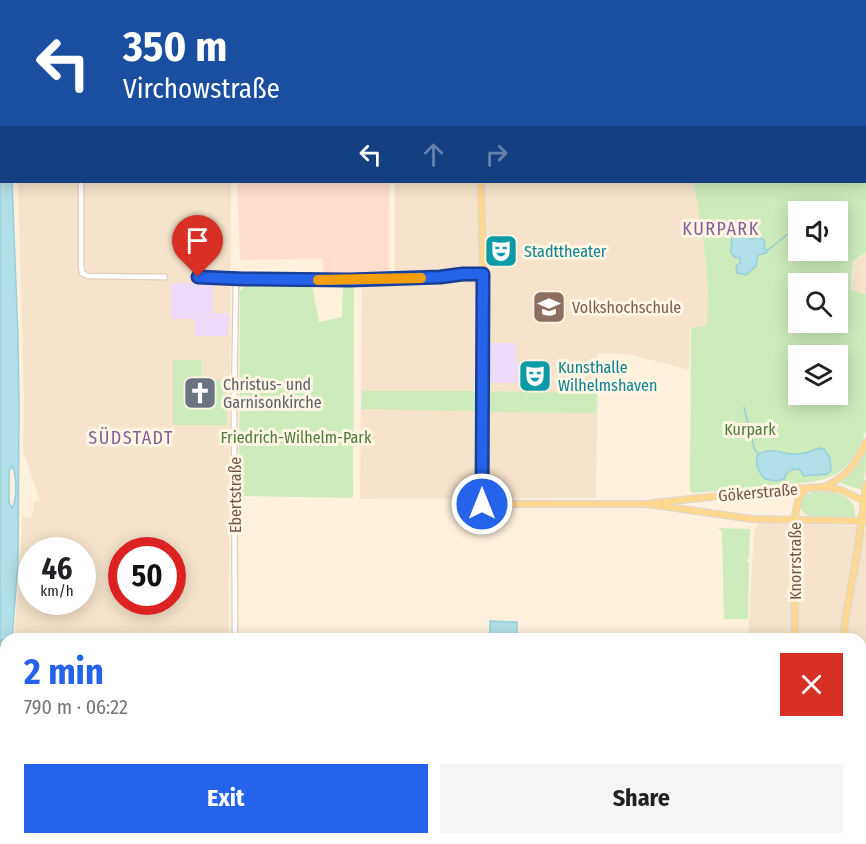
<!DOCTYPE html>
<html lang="en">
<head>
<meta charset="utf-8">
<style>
  body { margin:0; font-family:"Fira Sans Condensed",sans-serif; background:#f6f6f6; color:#202124; height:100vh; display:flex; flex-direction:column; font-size:22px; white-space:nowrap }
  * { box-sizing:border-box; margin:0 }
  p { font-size:20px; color:#757577 }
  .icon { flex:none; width:33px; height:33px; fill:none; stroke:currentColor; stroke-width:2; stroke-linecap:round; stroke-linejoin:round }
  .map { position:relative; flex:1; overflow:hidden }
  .drawer { position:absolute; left:0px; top:633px; width:867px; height:212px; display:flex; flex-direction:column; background:#fff; border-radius:18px 18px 0 0; box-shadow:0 3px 15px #0003 }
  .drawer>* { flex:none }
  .guide { position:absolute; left:0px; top:0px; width:867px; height:183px; box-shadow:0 3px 15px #0003; background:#1a4fa0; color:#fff; overflow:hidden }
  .tools { position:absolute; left:788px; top:201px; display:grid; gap:12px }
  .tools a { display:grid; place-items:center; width:60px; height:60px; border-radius:0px; background:#fff; box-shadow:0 3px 15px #0003; font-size:30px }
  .speed { position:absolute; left:18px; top:537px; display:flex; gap:12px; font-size:30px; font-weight:700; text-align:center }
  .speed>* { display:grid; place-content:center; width:78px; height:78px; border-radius:50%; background:#fff; box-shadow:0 3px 15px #0003; line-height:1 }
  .speed small { font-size:15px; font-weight:400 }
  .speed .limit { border:9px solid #d22; background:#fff; color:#111 }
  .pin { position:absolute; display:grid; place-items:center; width:51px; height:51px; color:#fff; margin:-62px -26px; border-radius:50% 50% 50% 0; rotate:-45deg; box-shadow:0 0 6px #0007 }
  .pin .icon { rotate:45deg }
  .me { position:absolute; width:66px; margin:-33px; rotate:0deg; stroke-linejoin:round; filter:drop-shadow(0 0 4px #0008) }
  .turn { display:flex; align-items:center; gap:21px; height:126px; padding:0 24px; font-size:27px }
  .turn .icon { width:78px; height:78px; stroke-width:2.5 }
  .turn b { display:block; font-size:42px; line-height:51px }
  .lanes { display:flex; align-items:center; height:57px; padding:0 24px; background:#0003; justify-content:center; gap:30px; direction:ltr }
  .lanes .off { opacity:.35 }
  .round { display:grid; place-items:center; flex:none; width:63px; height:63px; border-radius:0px; background:#f6f6f6 }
  .summary { display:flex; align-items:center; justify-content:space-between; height:102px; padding:0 24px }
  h1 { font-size:36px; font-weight:700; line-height:45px; color:#2563eb }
  .primary-button { display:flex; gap:12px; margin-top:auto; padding:12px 24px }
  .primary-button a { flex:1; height:69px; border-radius:0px; background:#2563eb; color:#fff; font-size:24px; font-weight:700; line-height:69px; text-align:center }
  .primary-button a+a { background:#f6f6f6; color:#202124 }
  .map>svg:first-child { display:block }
</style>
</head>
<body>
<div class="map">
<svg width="866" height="844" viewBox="0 0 866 844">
  <rect width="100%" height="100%" fill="#fdf1dd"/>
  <g fill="#f5e3cb" fill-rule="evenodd">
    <rect x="57" y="0" width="177" height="2"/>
    <path d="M429 0H866V122V2H429Z"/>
    <path d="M18 182H231L229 639H14L23 515 26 518H32L34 501H40L23 450 24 395ZM32 550H82V602H32ZM122 550H172V602H122Z"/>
    <path d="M395 182H694L706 261 708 294V326L690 328 689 370 628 354 598 353 596 498 360 499 362 287 366 284 395 283Z"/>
    <path d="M866 253V293L852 290 854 263Z"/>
    <path d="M760 523 857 526 866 531V844H749V838H861V639H748L754 533 756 527Z"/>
    <path d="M6 755V817H1Z"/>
    <path d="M8 839 230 838V844H8Z"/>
  </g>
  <g fill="#ffded0">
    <path d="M280 0H428L429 1 280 2Z"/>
    <path d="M237 182H389V275H328L323 274V259L242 260 240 257Z"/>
  </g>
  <g fill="#eedaf9">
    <path d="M172 283H213V313H229L228 336H195V319H171V284Z"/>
    <path d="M487 343H516V361L520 362V383H487Z"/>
  </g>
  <g fill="#ceebbc" fill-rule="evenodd">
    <path d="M866 122V252L853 262 851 290 866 294V430C861 444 854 460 843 469 825 484 798 483 776 485 749 488 721 491 693 493L690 490 691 328 707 326 708 294 706 261 694 182H866ZM798 212H837V250H798ZM798 284H837V322H798ZM798 356H837V394H798Z"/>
    <path d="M248 284 312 285 319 322 342 317 343 285H354L353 498 239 496 240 291Z"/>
    <path d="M173 360H201V380H227V425H173Z"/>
    <path d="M362 391H480L479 411 361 409Z"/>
    <path d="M485 391 597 393 596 413 484 412Z"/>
    <path d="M866 448V465L862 490 840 483 852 473Z"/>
    <path d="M815 491C833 492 857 494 855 517H811C793 510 800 496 815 491Z"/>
    <path d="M718 528 750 529 749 559H747V562H749L748 619H724L722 532Z"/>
  </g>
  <g fill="#b1dfe7" stroke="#97cfda" stroke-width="1.5" fill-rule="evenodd">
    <path d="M0 145H1L2 182H12L18 336 19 411 18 563 12 639 1 640 0 647ZM12 466C17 474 17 500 12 508L9 503V471Z"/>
    <path d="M736 236H746L752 239C757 237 762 237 765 242L764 249 768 250 766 253 758 255 756 266 746 275 737 273 736 266 740 263V258L734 257 730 251 732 246 731 243 732 238Z"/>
    <path d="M819 448 824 449 830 458 831 471 827 474 804 476 799 469C790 469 787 471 784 479L776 481 765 479C758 472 754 464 758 454 774 448 776 452 791 454 801 455 810 452 819 448Z"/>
    <path d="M490 621 517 622V639H490Z"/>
    <path d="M368 838H619V839L612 844H368Z"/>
  </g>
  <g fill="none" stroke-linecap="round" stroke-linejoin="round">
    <g stroke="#97cfda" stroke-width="1.5">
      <path d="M768 250 793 230"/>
      <path d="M744 407 754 448 758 454"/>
    </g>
    <defs>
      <g id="minor">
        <path d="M81 0V2"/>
        <path d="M81 182V265L82 273 88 276 165 277"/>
        <path d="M453 276 483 274"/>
        <path d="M198 277 243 279 309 280 441 277 483 280"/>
        <path d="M235 639 234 404 236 279"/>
        <path d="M234 838V844"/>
      </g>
      <g id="major">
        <path d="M481 2V0"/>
        <path d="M481 182 483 274 482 504H647L752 519 866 521"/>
        <path d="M826 486C848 476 856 463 866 442"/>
        <path d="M653 503 757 492 822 487 841 490 866 502"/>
        <path d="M795 639V516C797 505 798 494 808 488"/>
        <path d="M844 639 845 621 858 548 866 484"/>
        <path d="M819 844V838"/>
      </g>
    </defs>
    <use href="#minor" stroke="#e1cdb9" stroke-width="7"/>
    <use href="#major" stroke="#ded6d2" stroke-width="8"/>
    <use href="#minor" stroke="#fff" stroke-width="4.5"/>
    <use href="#major" stroke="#ffd892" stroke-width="6"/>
    <defs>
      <path id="rail" d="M270 0V2"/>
    </defs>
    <use href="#rail" stroke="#b39dc6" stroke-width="4"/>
    <use href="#rail" stroke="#fff5e4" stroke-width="1.5" stroke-dasharray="4.5" stroke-linecap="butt"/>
  </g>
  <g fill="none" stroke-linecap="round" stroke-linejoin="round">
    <defs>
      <path id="route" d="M198 277 243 279 350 280 440 277 463 274H483L482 504"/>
    </defs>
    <use href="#route" stroke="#184099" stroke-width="15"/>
    <use href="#route" stroke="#2563eb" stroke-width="10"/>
    <path stroke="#f59e0b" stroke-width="10" d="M318 280 421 278"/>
  </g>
  <defs>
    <symbol id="theatre-square" viewBox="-11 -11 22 22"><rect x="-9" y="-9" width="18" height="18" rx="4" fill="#0f9aa8" stroke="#fff5e4"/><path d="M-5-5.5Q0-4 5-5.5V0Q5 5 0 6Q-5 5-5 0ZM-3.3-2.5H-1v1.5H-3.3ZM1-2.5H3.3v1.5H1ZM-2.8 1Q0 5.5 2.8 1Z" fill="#fff"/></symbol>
    <symbol id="university-square" viewBox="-11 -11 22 22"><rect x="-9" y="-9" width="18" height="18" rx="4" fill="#8d6e63" stroke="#fff5e4"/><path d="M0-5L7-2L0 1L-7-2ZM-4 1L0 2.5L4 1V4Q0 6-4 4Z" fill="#fff"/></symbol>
    <symbol id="church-square" viewBox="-11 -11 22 22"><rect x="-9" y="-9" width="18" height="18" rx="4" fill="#6b7280" stroke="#fff5e4"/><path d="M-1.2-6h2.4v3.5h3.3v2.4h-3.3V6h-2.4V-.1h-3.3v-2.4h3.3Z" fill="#fff"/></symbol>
  </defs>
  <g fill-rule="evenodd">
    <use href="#theatre-square" x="482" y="232" width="38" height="38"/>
    <use href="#university-square" x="530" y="288" width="38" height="38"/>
    <use href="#theatre-square" x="516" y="357" width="38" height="38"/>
    <use href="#church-square" x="181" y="374" width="38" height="38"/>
  </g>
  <g text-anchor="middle" stroke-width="6" stroke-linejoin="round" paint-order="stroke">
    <g font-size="16" fill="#0d838f" stroke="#fff5e4" text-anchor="start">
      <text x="524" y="257">Stadttheater</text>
      <text x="558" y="373">Kunsthalle<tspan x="558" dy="18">Wilhelmshaven</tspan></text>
    </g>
    <g font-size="16" fill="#785e54" stroke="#fff5e4" text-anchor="start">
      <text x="572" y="313">Volkshochschule</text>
    </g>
    <g font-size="16" fill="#5b616d" stroke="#fff5e4" text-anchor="start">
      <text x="223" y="390">Christus- und<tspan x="223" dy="18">Garnisonkirche</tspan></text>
    </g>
    <g font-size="16" fill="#4e7a3c" stroke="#fff5e4">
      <text x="750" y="435">Kurpark</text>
      <text x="296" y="443">Friedrich-Wilhelm-Park</text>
    </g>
    <g font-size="16" fill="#745645" stroke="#fff5e4">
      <text transform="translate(758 492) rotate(-5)" y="6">Gökerstraße</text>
      <text transform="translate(235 495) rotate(-90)" y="6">Ebertstraße</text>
      <text transform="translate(795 561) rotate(-90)" y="6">Knorrstraße</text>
    </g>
    <g font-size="18" letter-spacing="1.5" fill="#856098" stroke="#fff5e4">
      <text x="721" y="235">KURPARK</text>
      <text x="131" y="444">SÜDSTADT</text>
    </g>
  </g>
</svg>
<div class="tools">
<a><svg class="icon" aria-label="sound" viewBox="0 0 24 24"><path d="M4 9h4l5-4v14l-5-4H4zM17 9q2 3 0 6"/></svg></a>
<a><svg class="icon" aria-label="search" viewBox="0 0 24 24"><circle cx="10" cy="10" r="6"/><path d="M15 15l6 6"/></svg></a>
<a><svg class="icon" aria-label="layers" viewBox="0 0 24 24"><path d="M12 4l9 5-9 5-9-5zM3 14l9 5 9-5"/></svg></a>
</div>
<div class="speed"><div>46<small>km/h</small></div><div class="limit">50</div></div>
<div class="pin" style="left:198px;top:277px;background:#d93025"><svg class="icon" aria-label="arrive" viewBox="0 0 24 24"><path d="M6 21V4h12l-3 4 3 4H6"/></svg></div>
<svg class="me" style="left:482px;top:504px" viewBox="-20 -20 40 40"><circle r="17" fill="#2563eb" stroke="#fff" stroke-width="3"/><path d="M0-11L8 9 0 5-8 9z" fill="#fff"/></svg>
<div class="guide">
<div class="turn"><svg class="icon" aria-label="left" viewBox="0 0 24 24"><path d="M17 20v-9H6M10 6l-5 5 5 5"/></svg><div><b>350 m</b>Virchowstraße</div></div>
<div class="lanes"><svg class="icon" aria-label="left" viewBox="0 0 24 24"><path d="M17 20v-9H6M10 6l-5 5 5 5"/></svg><svg class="icon off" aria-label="ahead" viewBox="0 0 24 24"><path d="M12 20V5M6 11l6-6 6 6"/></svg><svg class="icon off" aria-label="right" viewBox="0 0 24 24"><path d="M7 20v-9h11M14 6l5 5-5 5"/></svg></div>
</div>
<section class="drawer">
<div class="summary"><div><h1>2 min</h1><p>790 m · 06:22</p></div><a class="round" style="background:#d93025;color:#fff"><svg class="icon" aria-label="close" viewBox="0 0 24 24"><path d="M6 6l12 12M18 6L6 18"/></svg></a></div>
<div class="primary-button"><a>Exit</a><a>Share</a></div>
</section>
</div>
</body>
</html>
